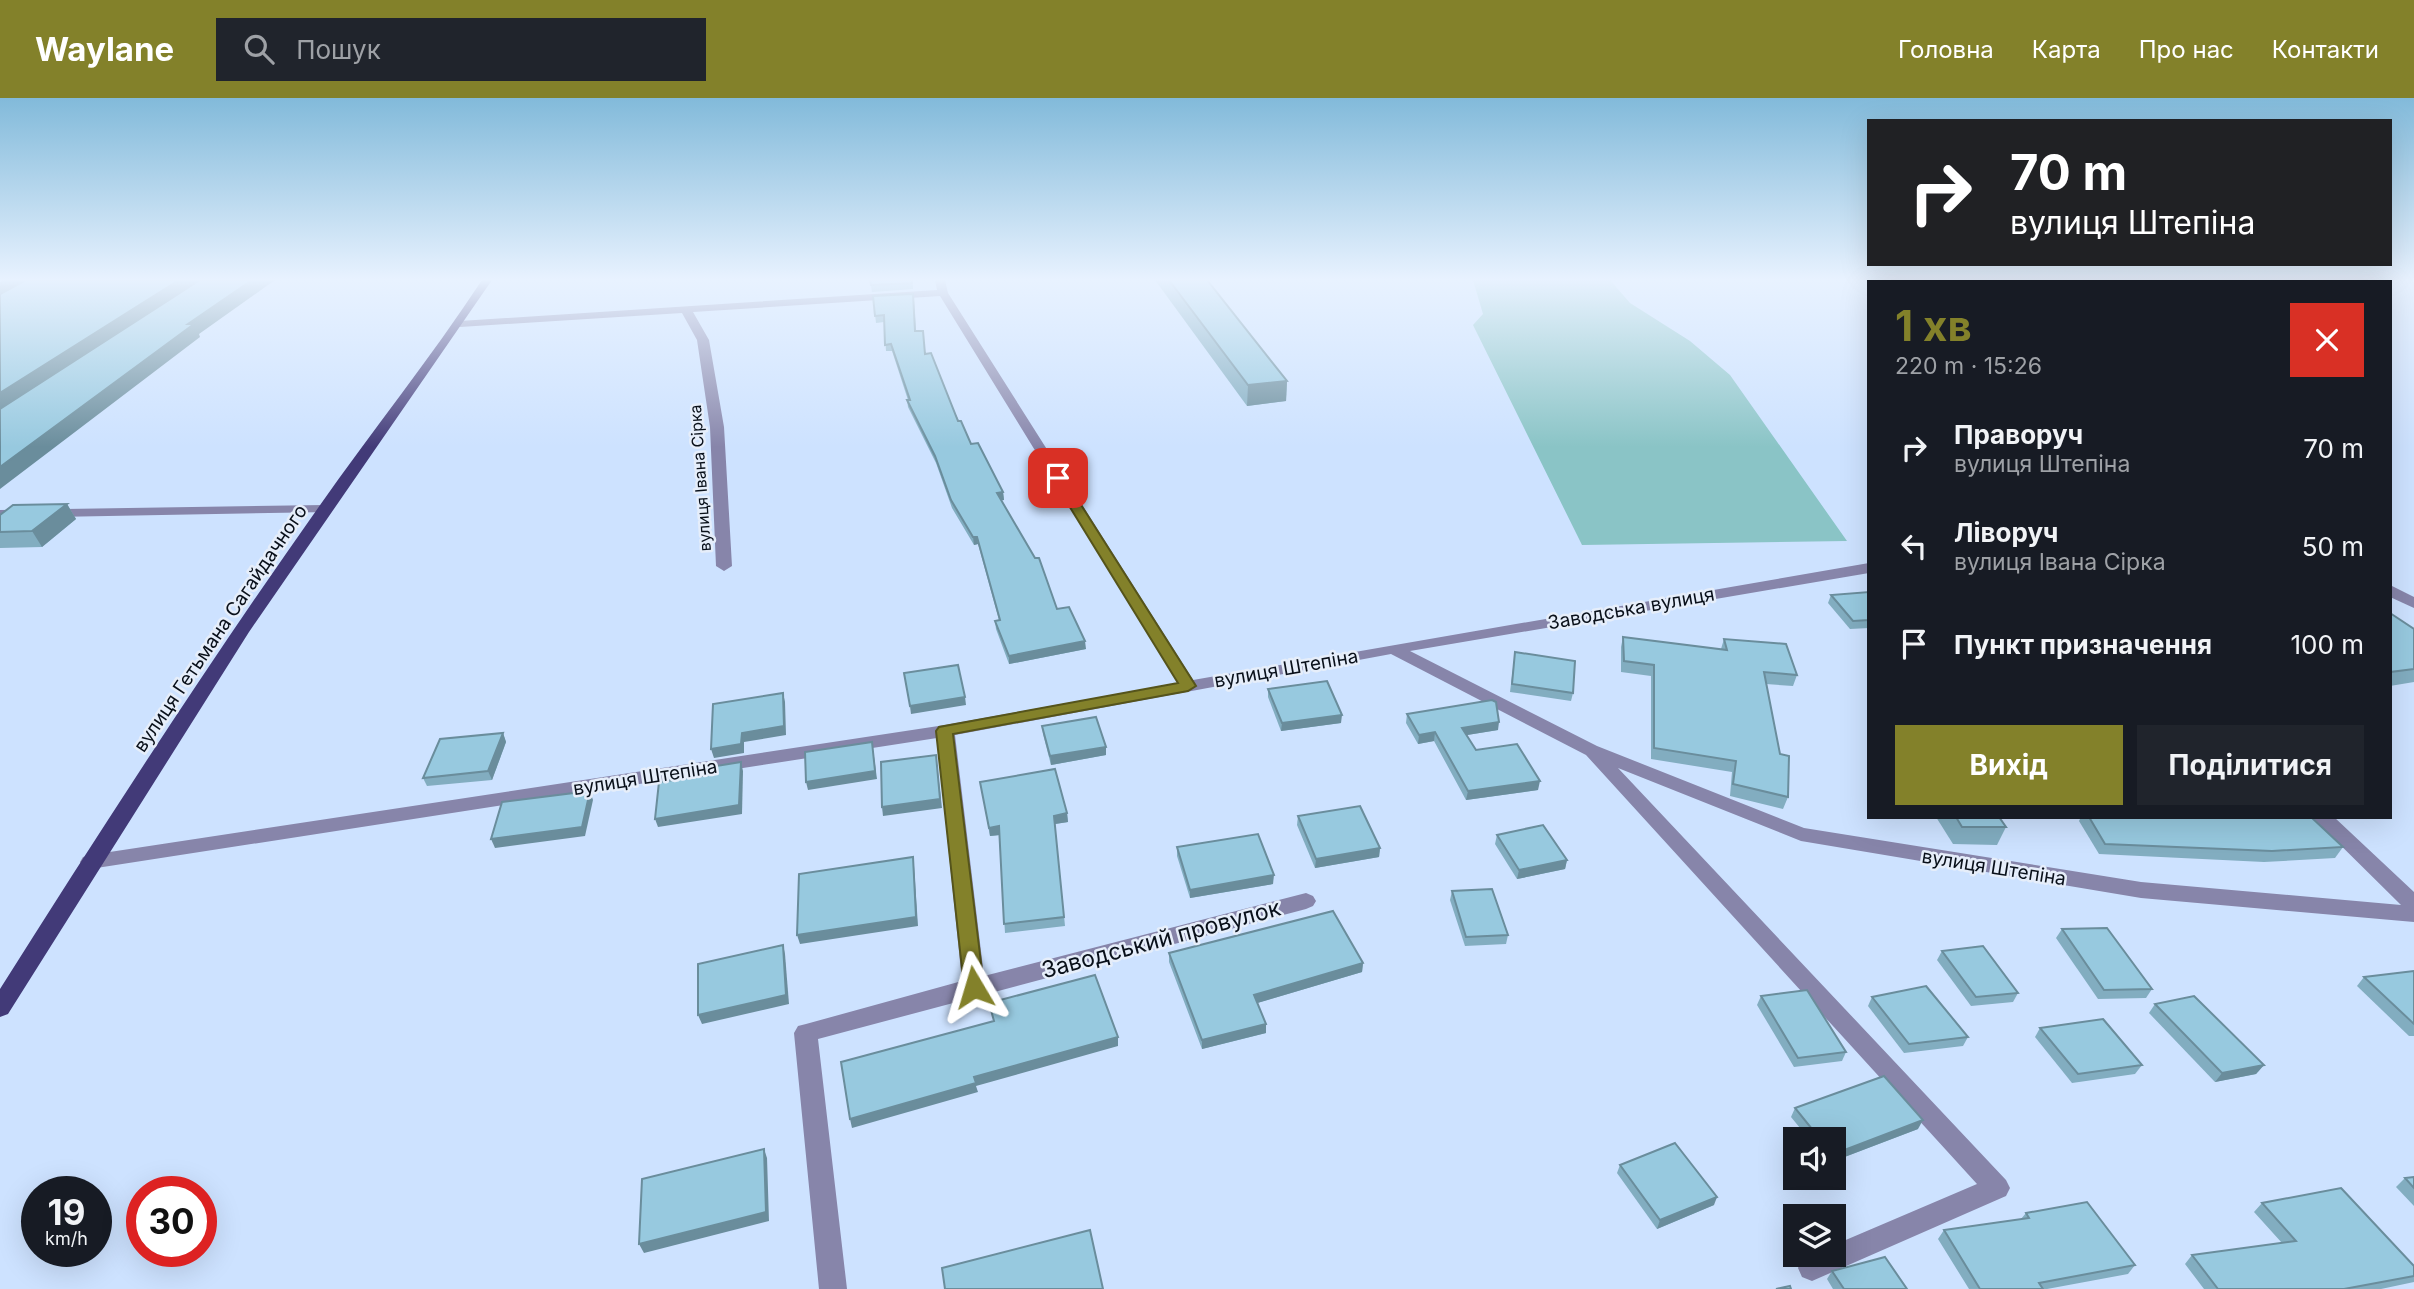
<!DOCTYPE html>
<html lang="uk">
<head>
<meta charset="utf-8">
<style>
  body { margin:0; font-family:Inter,sans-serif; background:#20242c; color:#f1f3f6; height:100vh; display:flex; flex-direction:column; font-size:26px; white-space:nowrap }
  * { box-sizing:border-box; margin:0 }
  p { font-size:23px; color:#9ea1a6 }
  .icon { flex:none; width:38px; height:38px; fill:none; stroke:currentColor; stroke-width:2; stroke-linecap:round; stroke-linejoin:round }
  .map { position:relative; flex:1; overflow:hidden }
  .side { position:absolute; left:1867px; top:182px; width:525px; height:539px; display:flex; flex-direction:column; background:#171b24; border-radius:0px; box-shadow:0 7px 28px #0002 }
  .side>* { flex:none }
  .guide { position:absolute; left:1867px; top:21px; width:525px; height:147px; border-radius:0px; box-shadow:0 7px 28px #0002; background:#202124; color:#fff; overflow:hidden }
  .fabs { position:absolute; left:1783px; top:1029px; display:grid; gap:14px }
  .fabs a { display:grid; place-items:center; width:63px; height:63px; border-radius:0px; background:#171b24; box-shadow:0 7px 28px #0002; font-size:35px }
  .speed { position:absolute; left:21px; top:1078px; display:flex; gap:14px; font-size:35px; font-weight:700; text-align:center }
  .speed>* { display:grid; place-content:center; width:91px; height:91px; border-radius:50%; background:#171b24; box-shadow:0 7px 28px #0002; line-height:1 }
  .speed small { font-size:18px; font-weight:400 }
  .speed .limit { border:10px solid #d22; background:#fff; color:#111 }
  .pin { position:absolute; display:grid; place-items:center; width:60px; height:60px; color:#fff; margin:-30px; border-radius:14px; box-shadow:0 4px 10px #0006 }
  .me { position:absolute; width:77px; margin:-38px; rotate:353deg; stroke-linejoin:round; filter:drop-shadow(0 0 5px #0008) }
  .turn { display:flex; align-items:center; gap:24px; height:147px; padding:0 28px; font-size:32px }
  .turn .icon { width:91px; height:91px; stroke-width:2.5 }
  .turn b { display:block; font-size:49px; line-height:60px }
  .round { display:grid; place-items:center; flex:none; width:74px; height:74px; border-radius:0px; background:#20242c }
  .summary { display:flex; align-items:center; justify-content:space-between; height:119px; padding:0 28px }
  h1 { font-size:42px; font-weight:700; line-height:52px; color:#83812a }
  .button { display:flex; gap:14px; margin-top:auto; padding:14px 28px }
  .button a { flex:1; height:80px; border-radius:0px; background:#83812a; color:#fff; font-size:28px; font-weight:700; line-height:80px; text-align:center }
  .button a+a { background:#20242c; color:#f1f3f6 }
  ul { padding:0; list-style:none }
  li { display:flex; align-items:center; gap:21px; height:98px; padding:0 28px }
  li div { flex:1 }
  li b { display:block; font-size:26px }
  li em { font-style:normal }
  header { display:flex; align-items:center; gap:42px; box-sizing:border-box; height:98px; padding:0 35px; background:#83812a; color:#fff }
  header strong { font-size:33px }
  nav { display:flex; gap:38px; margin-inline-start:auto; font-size:24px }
  .search { width:490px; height:63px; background:#20242c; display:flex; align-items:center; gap:18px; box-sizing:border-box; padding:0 24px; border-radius:0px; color:#9ea1a6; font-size:26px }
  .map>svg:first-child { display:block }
</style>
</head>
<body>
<header>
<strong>Waylane</strong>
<div class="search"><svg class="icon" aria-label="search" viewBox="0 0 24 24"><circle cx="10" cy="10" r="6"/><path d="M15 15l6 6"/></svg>Пошук</div>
<nav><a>Головна</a><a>Карта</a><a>Про нас</a><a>Контакти</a></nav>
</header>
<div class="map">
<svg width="2414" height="1191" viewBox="0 0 2414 1191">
  <rect width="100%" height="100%" fill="#cde2ff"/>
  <path fill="#8ac4c6" d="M1473 182H1610L1630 205 1690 243 1730 277 1847 443 1582 447 1473 227 1483 216Z"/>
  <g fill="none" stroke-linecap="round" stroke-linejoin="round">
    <g fill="#8785aa" fill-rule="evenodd">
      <path d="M935 182H945L948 195 1193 582 1869 465V475L1410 553 1597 648 1804 730 2141 784 2401 807 2312 719H2334L2414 794V824L2141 800 1801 743 1618 670 2006 1082 2010 1090 2006 1098 1812 1183 1802 1179 1798 1170 1802 1161 1812 1157H1834V1147L1977 1086 1586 657 1391 556 955 637 984 878 1306 795 1313 798 1316 803 1313 808 1306 811 818 941 847 1191H819L794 935 798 928 806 926 962 883 937 640 90 771 83 769 80 764 83 759 90 757 945 627 1178 585 940 198 693 214 709 242 724 329 732 468 724 473 716 468 710 329 697 242 682 215 460 229 454 226 460 223 937 192Z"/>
      <path d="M324 407 329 408 331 411 329 414 0 420V412Z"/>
      <path d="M2390 487 2414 499V510L2390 499Z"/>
    </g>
    <path fill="#423a78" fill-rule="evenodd" d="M482 182H492L249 534 8 916 0 919V891C103 728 207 567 318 410 372 333 430 261 482 182Z"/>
  </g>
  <g fill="#82adc0">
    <path d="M870 182H913V191L872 194Z"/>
    <path d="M1155 182H1207L1287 283 1286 303 1247 308Z"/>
    <path d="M873 198 914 202 916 233 925 256 971 346 1003 394 1004 402H1001L1057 511 1086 551 1009 566 996 531 995 523 999 522 978 446 974 447 952 410 936 365 908 309 907 302H908L892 253H886L884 224 876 225Z"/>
    <path d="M67 406 76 421 42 449 0 450V417Z"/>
    <path d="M1869 494V530L1850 531 1828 505 1831 497Z"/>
    <path d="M2390 515 2414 531V584L2390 588Z"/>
    <path d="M1623 539 1721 551 1724 541 1797 577 1793 588 1766 586 1788 699 1783 711 1730 698 1732 674 1651 661V578L1621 574V549Z"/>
    <path d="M1515 554 1573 595 1571 603 1510 594Z"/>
    <path d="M1268 591 1341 625 1281 633 1268 599Z"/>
    <path d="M1407 616 1498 632 1467 637 1476 652 1538 692 1466 702 1434 643 1418 646 1406 625Z"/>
    <path d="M1042 628 1106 657 1051 667 1043 636Z"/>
    <path d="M503 635 506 644 492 682 427 688 423 680Z"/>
    <path d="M980 684 1067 715 1068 724 1055 726 1065 828 1005 835 999 737 990 738Z"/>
    <path d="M1298 718 1380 750 1379 759 1315 770 1297 727Z"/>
    <path d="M1936 719H1999L2006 729 1997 747 1953 746Z"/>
    <path d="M2081 719H2311L2343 749 2335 760 2264 764 2099 756 2079 723Z"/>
    <path d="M1497 737 1567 762 1565 771 1517 781 1495 746Z"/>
    <path d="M1177 749 1273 786 1190 800 1177 758Z"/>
    <path d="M1452 793 1508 837 1506 846 1465 848 1450 802Z"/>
    <path d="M2062 831 2152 891 2146 900 2098 901 2056 840Z"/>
    <path d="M1942 853 2018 895 2013 904 1971 908 1937 862Z"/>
    <path d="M1169 855 1363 865 1362 874 1257 905 1266 935 1202 951 1169 864Z"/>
    <path d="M2414 873V938H2409L2357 888 2364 879Z"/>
    <path d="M1761 898 1846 954 1842 963 1794 969 1757 907Z"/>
    <path d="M1872 899 1968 939 1963 948 1904 955 1868 908Z"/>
    <path d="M2155 906 2264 967 2256 976 2215 984 2149 915Z"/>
    <path d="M2040 930 2142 967 2135 976 2072 985 2035 939Z"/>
    <path d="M1795 1010 1918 1031 1834 1063V1041H1809L1791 1019Z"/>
    <path d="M1620 1067 1714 1107 1657 1131 1617 1075Z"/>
    <path d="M2414 1079V1108L2396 1089 2405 1080Z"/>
    <path d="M2262 1105 2414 1168V1184L2381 1191H2204L2185 1166 2192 1157 2282 1145 2254 1114Z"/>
    <path d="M2026 1115 2135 1167 2128 1176 2047 1191H1969L1938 1141 1944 1132 2021 1121Z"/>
    <path d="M1832 1173 1907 1191H1833L1827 1181Z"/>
  </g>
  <g fill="#6a8d9c">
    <path d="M4 182H33L0 201V184Z"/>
    <path d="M179 182H205L0 315V295Z"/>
    <path d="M252 182H275L199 236 200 239 0 391V369L188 226Z"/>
    <path d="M1287 283 1286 303 1247 308 1248 287Z"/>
    <path d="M1003 394 1004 402 998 403 997 395Z"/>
    <path d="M67 406 76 421 42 449 32 433Z"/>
    <path d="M973 439H977L978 446 974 447Z"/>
    <path d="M1085 543 1086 551 1009 566V558Z"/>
    <path d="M783 595 785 604 786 637 744 644V655L714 660 711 651 742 635Z"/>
    <path d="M965 599 966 607 911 616 910 608Z"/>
    <path d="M1342 617 1341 625 1281 633 1282 625Z"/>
    <path d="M1499 624 1498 632 1461 638 1462 630Z"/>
    <path d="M1435 634 1434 643 1418 646 1419 637Z"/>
    <path d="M503 635 506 644 492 682 488 673Z"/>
    <path d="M872 644 877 681 808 692 806 684Z"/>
    <path d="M1106 649V657L1051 667 1050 658Z"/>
    <path d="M936 657 942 710 883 718 882 709Z"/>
    <path d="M741 664 743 673 742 716 658 729 655 721Z"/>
    <path d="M1540 683 1538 692 1466 702 1468 693Z"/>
    <path d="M590 693 593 702 585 738 495 750 491 741Z"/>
    <path d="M1067 715 1068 724 1055 726 1054 718Z"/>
    <path d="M999 728 1000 737 990 738 989 730Z"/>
    <path d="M1380 750 1379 759 1315 770 1316 761Z"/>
    <path d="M913 759 914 768 918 828 800 846 797 837Z"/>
    <path d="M1567 762 1565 771 1517 781 1519 772Z"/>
    <path d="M1274 777 1273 786 1190 800V792Z"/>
    <path d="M783 847 785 856 789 906 702 926 698 917Z"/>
    <path d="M1363 865 1362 874 1254 906V897Z"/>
    <path d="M1266 926V935L1202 951V942Z"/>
    <path d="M1118 939V948L976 988 978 994 852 1030 850 1021 974 979Z"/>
    <path d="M2264 967 2256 976 2215 984 2222 975Z"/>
    <path d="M1923 1022 1918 1031 1834 1063V1056Z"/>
    <path d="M764 1051 767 1060 769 1123 644 1155 639 1146Z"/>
    <path d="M1717 1099 1714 1107 1657 1131 1660 1122Z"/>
  </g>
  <g fill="#97c9df" stroke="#6a8d9c" stroke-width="2">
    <path d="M26 182H179L0 295V196Z"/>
    <path d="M200 182H252L188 226H194L0 369V311Z"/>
    <path d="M870 182H912V185L871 187Z"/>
    <path d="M1169 182H1207L1287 283 1248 287Z"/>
    <path d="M913 196 915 233H923L925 256 931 255 958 323H961L971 346 978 345 1003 394 997 395 1035 460H1039L1057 511 1069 509 1085 543 1009 558 995 523 1000 522 977 439H973L951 402 935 358 907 302H910L891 246 885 247 884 217 875 218 873 198Z"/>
    <path d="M67 406 32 433 0 434V417L13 407Z"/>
    <path d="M1869 494V522L1853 523 1831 497Z"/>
    <path d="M2390 515 2414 531V571L2390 574Z"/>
    <path d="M1623 539 1727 552 1724 541 1786 546 1797 577 1764 574 1780 656 1789 658 1788 699 1733 686 1736 663 1654 650V567L1624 563Z"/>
    <path d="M1515 554 1575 563 1573 595 1512 586Z"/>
    <path d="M958 567 965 599 910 608 904 575Z"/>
    <path d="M1327 583 1342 617 1282 625 1268 591Z"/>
    <path d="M783 595 784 628 742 635 741 646 711 651 713 606Z"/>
    <path d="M1492 602 1496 604 1499 624 1462 630 1476 652 1517 646 1540 683 1468 693 1435 634 1419 637 1407 616Z"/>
    <path d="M1096 619 1106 649 1050 658 1042 628Z"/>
    <path d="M503 635 488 673 423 680 440 641Z"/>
    <path d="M872 644 875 673 806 684 805 654Z"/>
    <path d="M936 657 940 701 882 709 881 664Z"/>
    <path d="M741 664 739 707 655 721 659 684 710 677V669Z"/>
    <path d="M1055 671 1067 715 1054 718 1064 819 1004 826 999 728 989 730 980 684Z"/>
    <path d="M590 693 582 729 491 741 502 704Z"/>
    <path d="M1360 708 1380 750 1316 761 1298 718Z"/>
    <path d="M1956 719H1999L2006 729H1962Z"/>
    <path d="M2089 719H2311L2343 749 2272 753 2105 746Z"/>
    <path d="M1543 727 1567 762 1519 772 1497 737Z"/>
    <path d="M1258 736 1274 777 1190 792 1177 749Z"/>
    <path d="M913 759 916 819 797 837 799 776Z"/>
    <path d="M1492 791 1508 837 1466 839 1452 793Z"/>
    <path d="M1333 813 1363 865 1254 897 1266 926 1202 942 1169 855Z"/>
    <path d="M2107 830 2152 891 2104 892 2062 831Z"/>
    <path d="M783 847 786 897 698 917V866Z"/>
    <path d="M1983 848 2018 895 1976 899 1942 853Z"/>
    <path d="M2414 873V926L2364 879Z"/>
    <path d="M1095 877 1118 939 974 979 976 985 850 1021 841 964 994 923 989 905Z"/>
    <path d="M1926 888 1968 939 1909 946 1872 899Z"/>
    <path d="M1807 892 1846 954 1798 960 1761 898Z"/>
    <path d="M2194 898 2264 967 2222 975 2155 906Z"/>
    <path d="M2103 921 2142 967 2078 976 2040 930Z"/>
    <path d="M1884 978 1923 1022 1834 1056V1041H1820L1795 1010Z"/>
    <path d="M1675 1045 1717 1099 1660 1122 1620 1067Z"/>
    <path d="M764 1051 766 1114 639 1146 642 1081Z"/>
    <path d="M2414 1079V1090L2405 1080Z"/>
    <path d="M2341 1090 2414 1168V1178L2344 1191H2218L2192 1157 2296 1143 2262 1105Z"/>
    <path d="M2087 1104 2135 1167 2039 1185 2043 1191H1980L1944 1132 2029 1120 2026 1115Z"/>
    <path d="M1090 1132 1103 1191H945L942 1170Z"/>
    <path d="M1885 1159 1907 1191H1844L1832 1173Z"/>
    <path d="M1790 1188 1791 1191H1776Z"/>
  </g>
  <linearGradient id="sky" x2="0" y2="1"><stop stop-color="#82bada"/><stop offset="0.52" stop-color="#e8f2ff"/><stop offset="1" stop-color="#e8f2ff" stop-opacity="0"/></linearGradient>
  <rect width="2414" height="349" fill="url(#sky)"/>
  <path fill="#83812a" stroke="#55541b" stroke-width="2" d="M1058 376 1064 380 1196 588 1188 593 953 636 984 889 981 895 974 897 967 895 964 889 936 633 939 629 1178 585 1052 380Z"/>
  <g text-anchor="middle" stroke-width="5" stroke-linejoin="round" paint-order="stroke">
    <g font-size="16" fill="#09101a" stroke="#e6eefa">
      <text transform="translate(700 380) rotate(-94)" y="6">вулиця Івана Сірка</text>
    </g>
    <g font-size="19" fill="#09101a" stroke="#e6eefa">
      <text transform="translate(1631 510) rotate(-10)" y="7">Заводська вулиця</text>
      <text transform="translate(220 530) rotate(-56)" y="7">вулиця Гетьмана Сагайдачного</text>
      <text transform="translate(1286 570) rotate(-10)" y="7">вулиця Штепіна</text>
      <text transform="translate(645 679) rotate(-9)" y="7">вулиця Штепіна</text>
      <text transform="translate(1994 769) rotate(9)" y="7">вулиця Штепіна</text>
    </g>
    <g font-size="23" fill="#09101a" stroke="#e6eefa">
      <text transform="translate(1161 841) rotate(-15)" y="8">Заводський провулок</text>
    </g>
  </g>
</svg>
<div class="fabs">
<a><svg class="icon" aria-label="sound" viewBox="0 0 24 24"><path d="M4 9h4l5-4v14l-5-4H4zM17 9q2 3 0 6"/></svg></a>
<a><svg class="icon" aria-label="layers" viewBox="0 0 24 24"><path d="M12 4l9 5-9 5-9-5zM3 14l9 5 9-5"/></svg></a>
</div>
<div class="speed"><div>19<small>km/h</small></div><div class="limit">30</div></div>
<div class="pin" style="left:1058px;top:380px;background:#d93025"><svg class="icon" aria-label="arrive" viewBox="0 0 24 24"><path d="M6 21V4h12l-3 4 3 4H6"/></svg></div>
<svg class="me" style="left:974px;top:889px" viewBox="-20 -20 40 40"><path d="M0-17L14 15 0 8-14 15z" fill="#83812a" stroke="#fff" stroke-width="4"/></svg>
<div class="guide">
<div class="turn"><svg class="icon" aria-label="right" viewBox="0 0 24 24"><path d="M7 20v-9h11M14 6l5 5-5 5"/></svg><div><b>70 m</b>вулиця Штепіна</div></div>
</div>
<section class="side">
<div class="summary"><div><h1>1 хв</h1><p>220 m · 15:26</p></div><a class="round" style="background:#d93025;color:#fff"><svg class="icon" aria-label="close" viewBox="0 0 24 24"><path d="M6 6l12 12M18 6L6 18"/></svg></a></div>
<ul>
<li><svg class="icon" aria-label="right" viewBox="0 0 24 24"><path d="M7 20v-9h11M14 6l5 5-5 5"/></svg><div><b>Праворуч</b><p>вулиця Штепіна</p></div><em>70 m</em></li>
<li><svg class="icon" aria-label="left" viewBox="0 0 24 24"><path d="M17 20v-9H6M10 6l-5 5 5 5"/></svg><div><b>Ліворуч</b><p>вулиця Івана Сірка</p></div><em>50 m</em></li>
<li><svg class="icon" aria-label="arrive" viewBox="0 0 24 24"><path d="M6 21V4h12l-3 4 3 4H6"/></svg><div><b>Пункт призначення</b></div><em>100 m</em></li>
</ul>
<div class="button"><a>Вихід</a><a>Поділитися</a></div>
</section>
</div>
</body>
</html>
